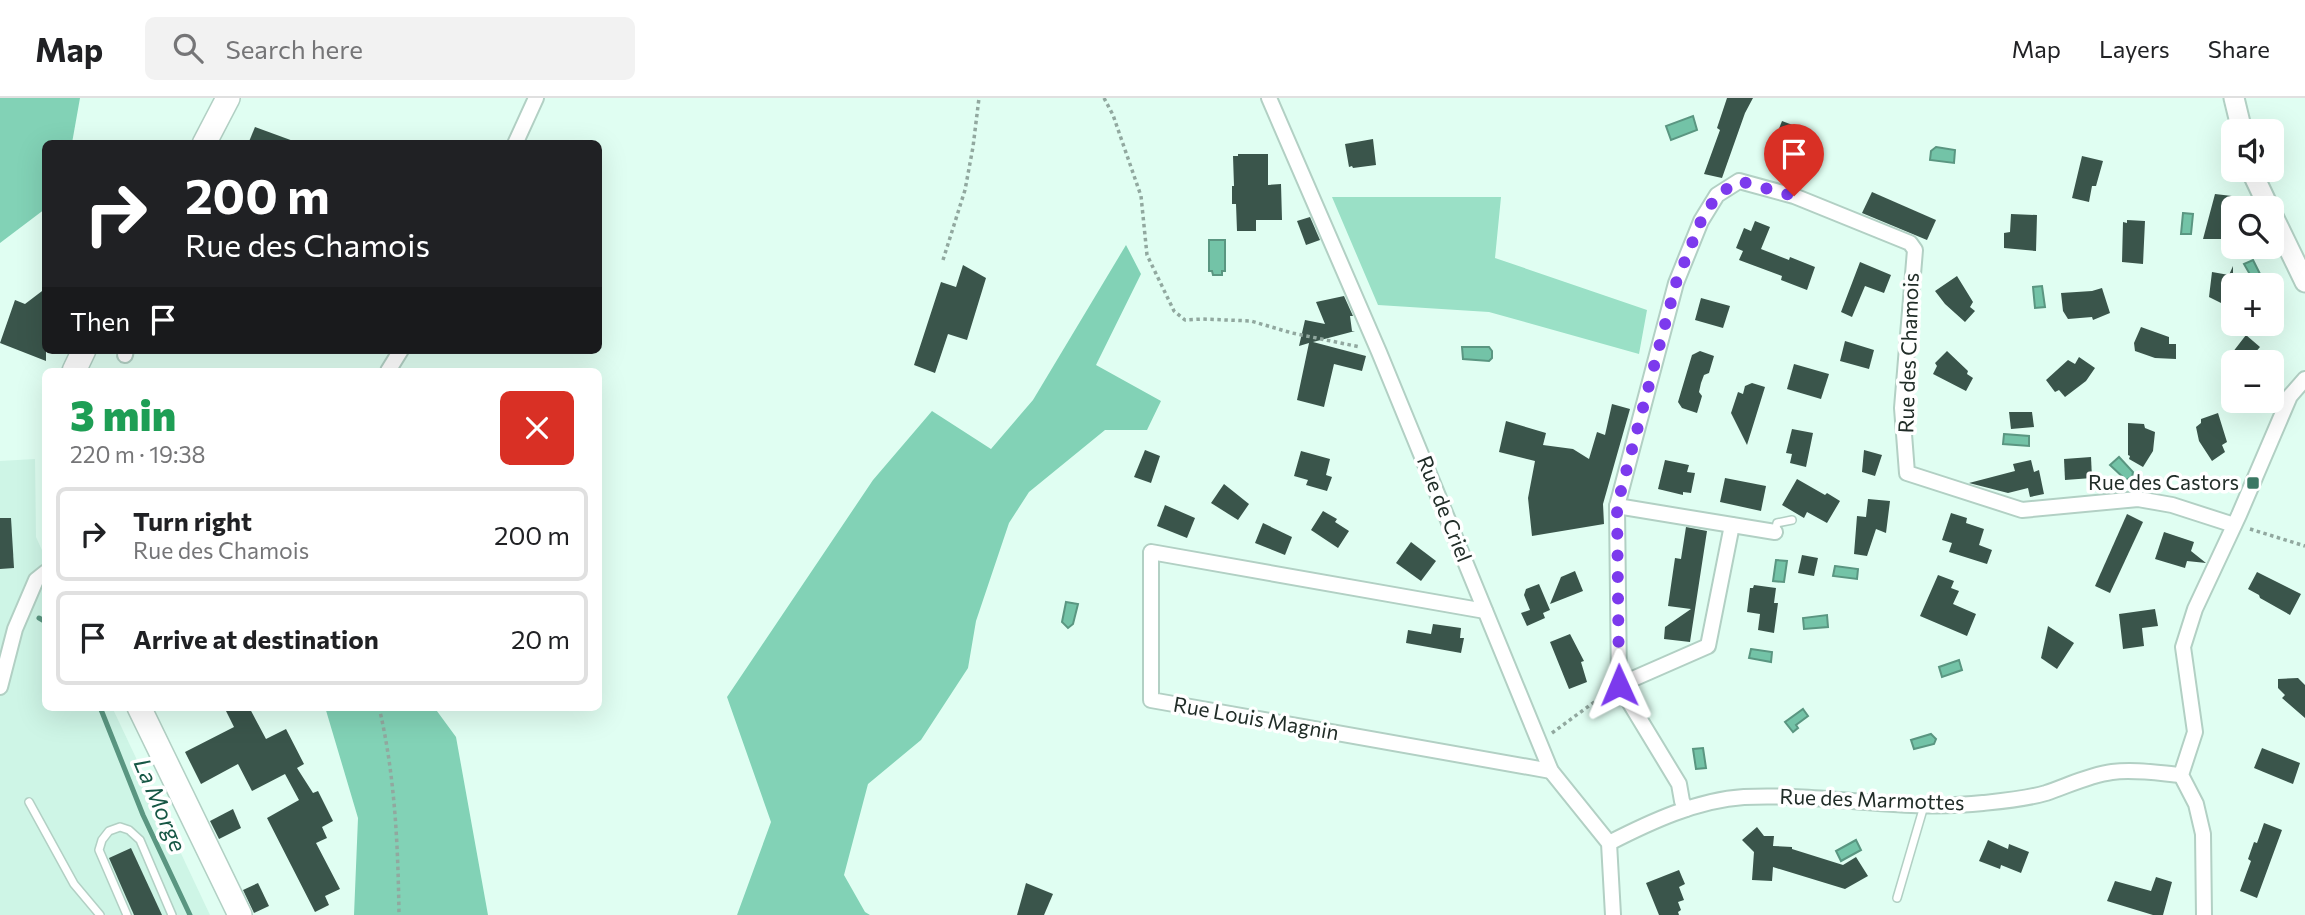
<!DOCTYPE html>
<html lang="en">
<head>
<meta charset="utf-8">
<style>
  body { margin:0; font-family:Commissioner,sans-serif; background:#f2f2f2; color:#202124; height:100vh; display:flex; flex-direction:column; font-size:26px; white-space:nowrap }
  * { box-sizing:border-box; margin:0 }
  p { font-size:23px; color:#757577 }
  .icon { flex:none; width:38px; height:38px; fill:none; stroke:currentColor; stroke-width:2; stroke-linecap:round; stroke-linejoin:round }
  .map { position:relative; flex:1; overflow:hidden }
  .side { position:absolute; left:42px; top:270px; width:560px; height:343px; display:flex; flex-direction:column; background:#fff; border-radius:10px; box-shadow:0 7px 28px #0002 }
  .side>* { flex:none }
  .top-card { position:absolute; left:42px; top:42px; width:560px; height:214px; border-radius:10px; box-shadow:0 7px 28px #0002; background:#202124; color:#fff; overflow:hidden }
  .buttons { position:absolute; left:2221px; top:21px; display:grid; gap:14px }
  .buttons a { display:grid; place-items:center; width:63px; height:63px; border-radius:10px; background:#fff; box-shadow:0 7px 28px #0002; font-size:35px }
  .pin { position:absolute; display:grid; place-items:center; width:60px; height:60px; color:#fff; margin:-72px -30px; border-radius:50% 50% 50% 0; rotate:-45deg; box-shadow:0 0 7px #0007 }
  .pin .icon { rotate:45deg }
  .me { position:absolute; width:77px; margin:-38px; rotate:359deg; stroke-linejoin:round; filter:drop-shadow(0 0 5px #0008) }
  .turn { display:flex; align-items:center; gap:24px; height:147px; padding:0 28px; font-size:32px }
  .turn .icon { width:91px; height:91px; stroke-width:2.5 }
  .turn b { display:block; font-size:49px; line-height:60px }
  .then { display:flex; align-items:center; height:66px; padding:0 28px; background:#0003; gap:14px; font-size:26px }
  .round { display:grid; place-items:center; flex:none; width:74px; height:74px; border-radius:10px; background:#f2f2f2 }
  .head { display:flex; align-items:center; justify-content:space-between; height:119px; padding:0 28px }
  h1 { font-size:42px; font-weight:800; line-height:52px; color:#1e9e55 }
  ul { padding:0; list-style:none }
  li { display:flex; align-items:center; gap:21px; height:94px; margin:0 14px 10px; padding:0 14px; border:4px solid #e0e0e0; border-radius:10px }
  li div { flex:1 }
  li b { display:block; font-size:26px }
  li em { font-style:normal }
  header { display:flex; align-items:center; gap:42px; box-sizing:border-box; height:98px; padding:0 35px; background:#fff; border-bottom:2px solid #e0e0e0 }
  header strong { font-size:33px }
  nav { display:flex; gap:38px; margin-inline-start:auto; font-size:24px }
  .search { width:490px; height:63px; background:#f2f2f2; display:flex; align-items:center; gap:18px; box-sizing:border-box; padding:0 24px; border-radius:10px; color:#757577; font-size:26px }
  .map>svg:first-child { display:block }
</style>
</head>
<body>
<header>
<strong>Map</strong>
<div class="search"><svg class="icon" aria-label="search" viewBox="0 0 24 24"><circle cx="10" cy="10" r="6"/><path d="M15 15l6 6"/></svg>Search here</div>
<nav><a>Map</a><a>Layers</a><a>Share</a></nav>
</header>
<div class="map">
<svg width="2305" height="817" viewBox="0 0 2305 817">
  <rect width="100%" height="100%" fill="#e0fef2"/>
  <path fill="#cef5e6" d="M35 361 36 439 46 461V609H112L210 817H0V363Z"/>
  <path fill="#9ae0c6" d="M1332 99H1501L1495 160 1647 212 1639 256 1489 214 1378 207Z"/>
  <g fill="#82d2b6">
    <path d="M0 0H80L72 45 46 46 45 111 0 145Z"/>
    <path d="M1126 147 1141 176 1096 267 1161 303 1147 332H1105L1029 394 1009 425 976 523 968 570 921 642 868 686 844 777 865 814 870 817H737L771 724 727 599 873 382 932 313 991 351 1033 302Z"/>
    <path d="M325 609H434L456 639 488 817H354L358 720Z"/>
  </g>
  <g fill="#73c3a7" stroke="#5a9681" stroke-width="2">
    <path d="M1693 18 1697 32 1671 42 1666 28Z"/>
    <path d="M1936 49 1955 52 1954 65 1930 62 1931 53Z"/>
    <path d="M2183 115 2193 116 2191 136H2181Z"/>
    <path d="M1209 142H1225V173H1222V177H1213L1212 173H1209Z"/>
    <path d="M2253 162 2265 186 2256 187 2244 166Z"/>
    <path d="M2042 188 2045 209 2035 210 2033 189Z"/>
    <path d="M1462 249H1489L1492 253V260L1489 263 1463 261Z"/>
    <path d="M2004 336 2029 338V348L2003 346Z"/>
    <path d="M2119 359 2133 374 2132 379 2126 382 2110 367Z"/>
    <path d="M1776 462 1787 463 1784 484 1773 483Z"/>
    <path d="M1835 468 1858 471 1857 481 1833 478Z"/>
    <path d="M1066 504 1078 506 1073 526 1068 530 1062 524Z"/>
    <path d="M1827 517 1828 529 1804 531 1803 520Z"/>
    <path d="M1751 551 1772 554 1771 564 1749 560Z"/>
    <path d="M1959 562 1962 572 1942 579 1939 569Z"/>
    <path d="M1803 611 1808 618 1796 627 1798 630 1793 634 1785 624Z"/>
    <path d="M1931 636 1936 641 1934 646 1914 651 1911 642Z"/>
    <path d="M1703 650 1706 670 1696 671 1693 651Z"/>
    <path d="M1856 742 1861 752 1841 763 1836 753Z"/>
  </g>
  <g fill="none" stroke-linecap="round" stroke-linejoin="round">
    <g stroke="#5a9681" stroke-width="5">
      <path d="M39 520 46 524"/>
      <path d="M100 609 143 717 190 817"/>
    </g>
  </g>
  <g fill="#3a554b">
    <path d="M1727 0H1753L1745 15 1722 80 1704 76 1720 32 1717 30Z"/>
    <path d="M1782 23 1811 34 1797 70 1768 59Z"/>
    <path d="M255 29 296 44 295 46H248Z"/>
    <path d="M1373 41 1376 67 1353 70 1352 68 1349 69 1345 46Z"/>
    <path d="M1238 56H1268V87L1281 86 1282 122H1256V133H1237L1236 106H1232V88H1234L1233 58H1238Z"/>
    <path d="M2082 58 2103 63 2096 88H2092L2089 104 2072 100Z"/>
    <path d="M1872 94 1936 122 1927 142 1862 115Z"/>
    <path d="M2215 96 2232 98 2231 111H2233V137H2225V141H2203Z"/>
    <path d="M2011 116 2037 117 2036 153 2004 150V135L2010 134Z"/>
    <path d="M1310 119 1320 142 1306 147 1297 123Z"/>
    <path d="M2127 122 2145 123 2143 166 2122 164 2123 124 2127 125Z"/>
    <path d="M1755 123 1770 129 1761 151 1789 162 1790 159 1815 169 1807 192 1781 182 1782 178 1739 162 1743 153 1736 150 1744 130 1751 133Z"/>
    <path d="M1860 164 1891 177 1884 195 1865 188 1852 219 1841 214Z"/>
    <path d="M963 167 986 180 967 242 948 236 935 275 914 267 941 184 956 189Z"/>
    <path d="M2233 168V211L2209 199 2212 174 2229 177Z"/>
    <path d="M1957 178 1973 204 1970 209 1975 213 1965 224 1945 206 1935 193Z"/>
    <path d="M46 190V263L0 245 15 202 25 206Z"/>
    <path d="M2102 190 2110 215 2093 222 2092 219 2068 221 2063 213 2061 195 2092 193Z"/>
    <path d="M1344 198 1353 218H1350L1352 233H1355L1313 244 1366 258 1362 273 1334 266 1324 309 1297 302 1309 245 1299 248 1305 222 1325 226 1316 204Z"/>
    <path d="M1701 200 1730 208 1723 230 1695 222Z"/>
    <path d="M2141 229 2169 239V246H2176V261L2155 260 2135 253 2134 245Z"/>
    <path d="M2246 237 2260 249 2247 264H2234V261L2229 259Z"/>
    <path d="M1845 243 1874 252 1869 271 1840 263Z"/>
    <path d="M1700 253 1714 258 1709 275 1704 277 1701 285 1699 294 1702 298 1697 315 1682 310 1678 304 1692 257Z"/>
    <path d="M1947 253 1968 273 1967 276 1973 280 1966 293 1933 276 1937 268 1935 265Z"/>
    <path d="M2079 259 2095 270 2086 283 2065 299 2059 292 2055 294 2046 282 2068 262 2075 266Z"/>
    <path d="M1794 266 1829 276 1821 301 1787 291Z"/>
    <path d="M1752 285 1765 289 1747 347 1731 315 1738 294 1743 296 1745 288Z"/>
    <path d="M1612 306 1630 311 1603 406 1604 426 1532 438 1528 400 1535 363 1499 354 1506 323 1546 335 1543 347 1573 351 1589 361 1597 334 1605 337Z"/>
    <path d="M2009 314H2032L2034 329 2011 331Z"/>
    <path d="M2218 315 2227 344 2222 347 2225 354 2212 363 2199 343 2196 329 2201 325V321Z"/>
    <path d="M2128 325 2144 326 2145 330 2155 334 2153 353 2143 369 2129 361 2130 358 2128 357Z"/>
    <path d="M1792 331 1813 335 1806 369 1790 365 1792 356 1786 355Z"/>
    <path d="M1145 352 1160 358 1151 385 1134 379Z"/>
    <path d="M1864 352 1882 357 1875 378 1862 374Z"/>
    <path d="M1301 353 1330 361 1326 377 1332 379 1327 393 1306 387 1308 382 1294 378Z"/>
    <path d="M2091 359 2092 380 2065 382 2064 361Z"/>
    <path d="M1665 362 1689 367 1687 374 1695 375 1691 395 1683 394V397L1658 391Z"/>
    <path d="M2031 362 2034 374 2039 372 2044 396 2030 399 2028 390 2008 395 1969 385 2015 373 2013 366Z"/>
    <path d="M1725 380 1766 388 1761 413 1720 404Z"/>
    <path d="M1797 381 1825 397 1827 395 1840 403 1827 425 1807 414 1804 420 1782 407Z"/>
    <path d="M1224 386 1249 406 1238 422 1211 405Z"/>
    <path d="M1868 401 1890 403 1886 435 1876 431 1867 458 1854 456 1857 418 1866 419Z"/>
    <path d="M1165 407 1195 420 1187 440 1157 428Z"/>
    <path d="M1323 413 1337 421 1335 424 1349 433 1338 450 1311 432Z"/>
    <path d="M1951 415 1967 420 1966 425 1984 431 1979 447 1992 452 1987 466 1949 454 1952 445 1942 442Z"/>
    <path d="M2127 416 2143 424 2110 495 2095 488Z"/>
    <path d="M0 420H11L14 470 0 471Z"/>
    <path d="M1263 425 1292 439 1285 457 1255 445Z"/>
    <path d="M1686 429 1707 433 1690 544 1664 541 1665 529 1691 511 1668 508 1675 460 1681 461Z"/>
    <path d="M2164 434 2194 444 2191 453 2206 465 2187 463 2185 470 2155 461Z"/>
    <path d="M1411 444 1436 463 1421 483 1396 465Z"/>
    <path d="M1802 457 1818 460 1814 478 1798 475Z"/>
    <path d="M1575 473 1583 493 1550 506 1561 479Z"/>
    <path d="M2257 474 2301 496 2290 517 2260 500 2259 497 2248 491Z"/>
    <path d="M1938 477 1954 483 1951 490 1959 493 1953 506 1976 516 1967 538 1920 518Z"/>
    <path d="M1539 486 1550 512 1543 515 1545 520 1527 528 1521 515 1530 512 1524 497 1526 491Z"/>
    <path d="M1754 487 1776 490 1774 505H1778L1774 535 1758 532 1760 516 1747 514 1750 490H1753Z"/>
    <path d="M2155 511 2158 528 2142 530 2144 548 2123 551 2119 516Z"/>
    <path d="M1433 526 1461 530 1460 540H1464L1461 555 1406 545 1408 532 1431 536Z"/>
    <path d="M2048 528 2074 545 2057 571 2041 560Z"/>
    <path d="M1570 536 1584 563 1581 564 1587 584 1569 591 1550 544Z"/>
    <path d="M2298 580 2305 587V620L2282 600 2285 597 2278 590V581Z"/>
    <path d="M224 609H249L266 641 286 631 304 666 297 670 313 695 318 693 333 723 322 729 327 740 316 745 340 791 325 798 329 807 315 814 267 720 299 702 285 676 252 693 238 666 201 686 185 654 234 629Z"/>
    <path d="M2262 650 2300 665 2293 686 2254 670Z"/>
    <path d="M233 711 241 730 219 741 210 723Z"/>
    <path d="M2264 725 2282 732 2257 800 2240 793 2251 763 2248 761 2254 744 2257 745Z"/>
    <path d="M1757 729 1764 738H1774L1773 748 1792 749V751L1843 767 1856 759 1868 778 1845 791 1773 769 1772 783 1752 782 1754 754 1742 742Z"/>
    <path d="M1988 742 2008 751 2009 746 2029 754 2021 775 2001 767 2000 771 1979 763Z"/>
    <path d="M131 750 162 817H134L126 799 109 760Z"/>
    <path d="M1679 772 1685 786 1679 789 1684 802 1678 804 1681 812 1678 814 1679 817H1659L1646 785Z"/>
    <path d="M2156 779 2172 784 2163 817H2153L2107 803 2115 783 2151 793Z"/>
    <path d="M258 785 269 808 254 815 243 792Z"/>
    <path d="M1026 785 1053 796 1044 817H1017Z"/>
  </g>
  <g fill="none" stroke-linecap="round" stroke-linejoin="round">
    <defs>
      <g id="service">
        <path d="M1775 434 1777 425 1792 422"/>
        <path d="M29 704 74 786 100 817"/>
        <path d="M1897 800 1924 708"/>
        <path d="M127 817 99 752 102 742 109 733 120 729 129 732 140 742 172 817"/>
      </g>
      <g id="minor">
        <path d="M1269 0 1379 254 1551 673 1609 745 1613 817"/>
        <path d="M515 46 536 0"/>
        <path d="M125 257 126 252"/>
        <path d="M388 273 401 252"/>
        <path d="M1617 408 1775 434"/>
        <path d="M1485 513 1151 454V602L1551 673"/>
        <path d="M1619 587 1708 548 1732 427"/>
        <path d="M0 589 15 531 36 482 46 474"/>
        <path d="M1686 711 1682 703 1679 686 1619 587 1617 408 1676 185 1701 123 1717 97 1739 83 1794 98 1910 145 1915 152 1902 310 1907 375 2022 412 2138 401 2172 407 2234 427"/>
        <path d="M1609 745C1650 724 1697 702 1744 699 1824 695 1903 714 1983 705 2003 703 2026 701 2046 695 2067 688 2089 677 2112 674 2134 671 2158 675 2181 677"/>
        <path d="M2204 817 2203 736 2196 706 2181 677 2195 634 2183 549 2195 511 2239 417 2290 298 2305 281"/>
      </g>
      <g id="tertiary">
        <path d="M2234 0 2242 33"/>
        <path d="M2251 72 2269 110"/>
        <path d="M2272 116 2305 184"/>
      </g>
      <g id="primary">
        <path d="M204 46 228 0"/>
        <path d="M74 273 84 252"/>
        <path d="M139 609 240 817"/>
      </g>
    </defs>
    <use href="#service" stroke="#b2d0c4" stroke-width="10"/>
    <use href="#minor" stroke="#b2d0c4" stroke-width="18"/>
    <use href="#tertiary" stroke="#b2d0c4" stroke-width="23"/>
    <use href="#primary" stroke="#b2d0c4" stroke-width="26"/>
    <g stroke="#91a89f" stroke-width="3.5" stroke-dasharray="3.5 3.5" stroke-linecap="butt">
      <path d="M1104 0 1113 17 1141 98 1147 157 1174 213 1185 222 1203 221 1251 223 1292 235 1360 249"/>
      <path d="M943 162 965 92 973 49 979 0"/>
      <path d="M2250 431 2305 448"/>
      <path d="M379 609C395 677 398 747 399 817"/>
      <path d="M1552 635 1608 594"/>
    </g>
    <use href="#service" stroke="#fff" stroke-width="7"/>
    <use href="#minor" stroke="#fff" stroke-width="14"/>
    <use href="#tertiary" stroke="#fff" stroke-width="19"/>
    <use href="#primary" stroke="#fff" stroke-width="23"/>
  </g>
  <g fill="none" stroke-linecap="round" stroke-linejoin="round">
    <path stroke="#7c3aed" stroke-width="12" stroke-dasharray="0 21.6" d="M1619 587 1617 408 1676 185 1701 123 1717 97 1739 83 1794 98"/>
  </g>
  <rect fill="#3a7763" stroke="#fff" stroke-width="2.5" x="2246" y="378" width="14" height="14" rx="3.5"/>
  <g text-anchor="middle" stroke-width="7" stroke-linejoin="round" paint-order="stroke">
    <g font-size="21" fill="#212d28" stroke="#fff">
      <text transform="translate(1909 255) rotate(-88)" y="7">Rue des Chamois</text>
      <text transform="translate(1444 411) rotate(68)" y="7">Rue de Criel</text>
      <text transform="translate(1256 621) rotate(10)" y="7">Rue Louis Magnin</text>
      <text transform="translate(1872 702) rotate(2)" y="7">Rue des Marmottes</text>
    </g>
    <g font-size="21" fill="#212d28" stroke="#fff" text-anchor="end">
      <text x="2239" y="392">Rue des Castors</text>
    </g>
    <g font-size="23" font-style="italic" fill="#165745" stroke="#fff">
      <text transform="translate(160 707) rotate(67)" y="8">La Morge</text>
    </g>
  </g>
</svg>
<div class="buttons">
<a><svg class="icon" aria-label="sound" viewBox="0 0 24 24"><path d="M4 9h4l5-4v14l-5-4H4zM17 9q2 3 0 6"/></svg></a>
<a><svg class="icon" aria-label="search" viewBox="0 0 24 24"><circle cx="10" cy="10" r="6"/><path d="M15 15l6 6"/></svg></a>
<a>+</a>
<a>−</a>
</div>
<div class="pin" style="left:1794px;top:98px;background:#d93025"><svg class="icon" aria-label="arrive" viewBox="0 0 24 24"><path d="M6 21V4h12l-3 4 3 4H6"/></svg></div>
<svg class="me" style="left:1619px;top:587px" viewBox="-20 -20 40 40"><path d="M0-17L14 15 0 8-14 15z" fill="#7c3aed" stroke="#fff" stroke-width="4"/></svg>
<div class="top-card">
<div class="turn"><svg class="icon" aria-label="right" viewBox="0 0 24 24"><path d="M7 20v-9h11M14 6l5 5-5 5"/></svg><div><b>200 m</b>Rue des Chamois</div></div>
<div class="then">Then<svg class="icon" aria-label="arrive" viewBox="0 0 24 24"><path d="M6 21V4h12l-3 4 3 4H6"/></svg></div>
</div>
<section class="side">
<div class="head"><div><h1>3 min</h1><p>220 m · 19:38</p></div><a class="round" style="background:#d93025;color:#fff"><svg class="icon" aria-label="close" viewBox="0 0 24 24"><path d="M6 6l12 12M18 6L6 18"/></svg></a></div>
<ul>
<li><svg class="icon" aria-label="right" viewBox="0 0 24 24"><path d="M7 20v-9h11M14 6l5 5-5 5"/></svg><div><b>Turn right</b><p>Rue des Chamois</p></div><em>200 m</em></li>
<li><svg class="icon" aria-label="arrive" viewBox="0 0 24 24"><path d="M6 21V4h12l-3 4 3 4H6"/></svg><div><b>Arrive at destination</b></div><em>20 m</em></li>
</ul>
</section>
</div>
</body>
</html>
